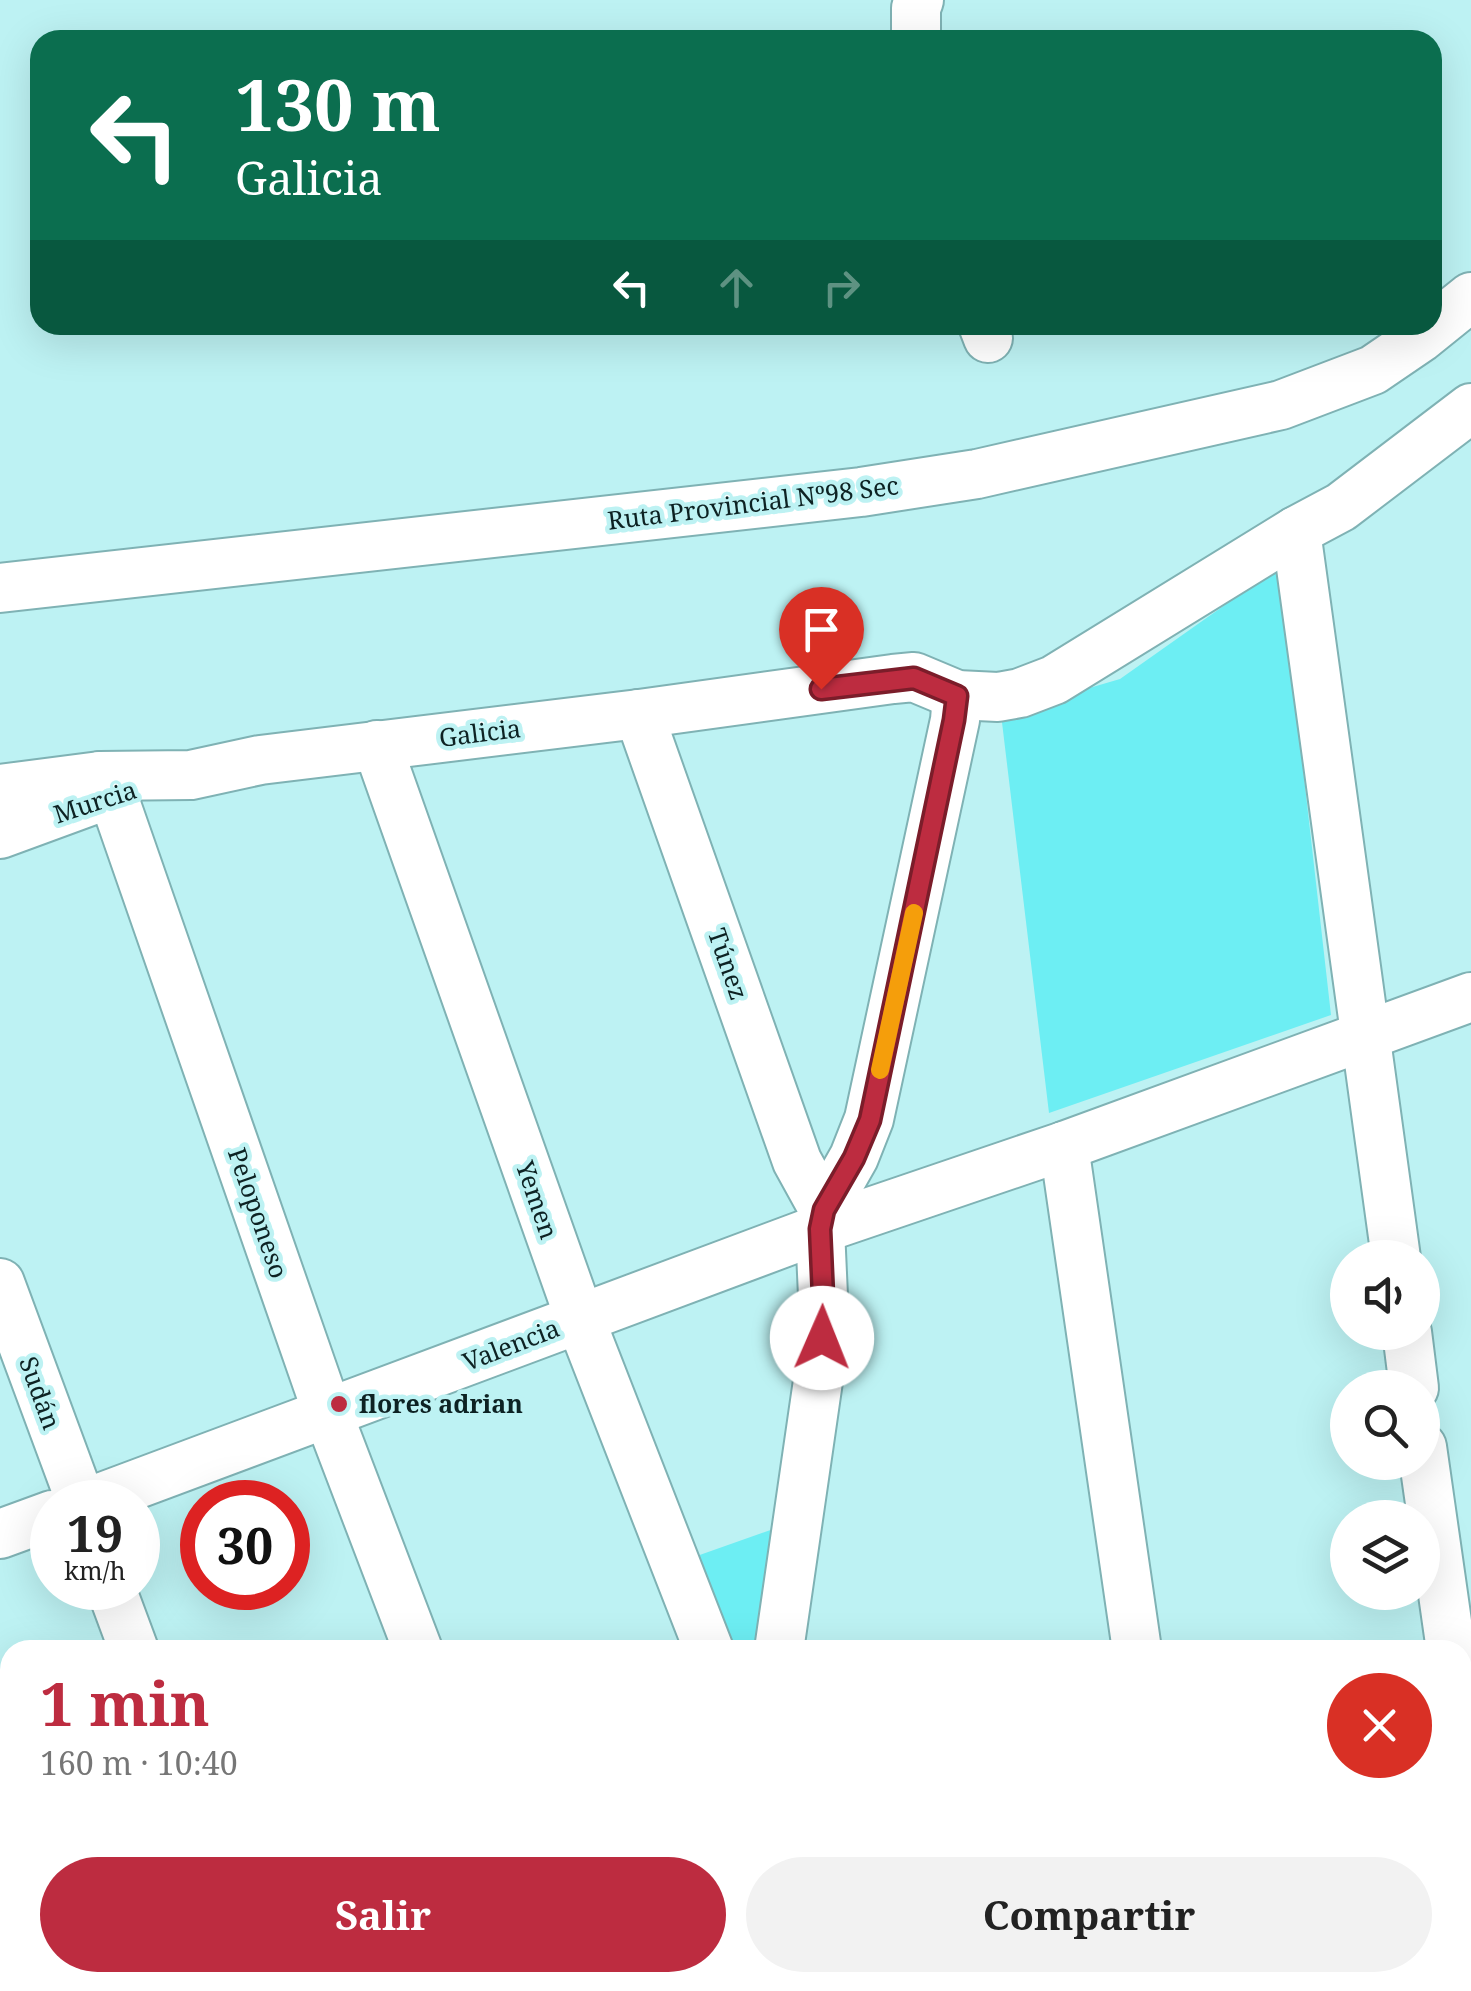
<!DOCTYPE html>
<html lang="es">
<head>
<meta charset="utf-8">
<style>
  body { margin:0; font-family:"Noto Serif",serif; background:#f2f2f2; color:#222; height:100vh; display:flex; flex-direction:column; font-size:38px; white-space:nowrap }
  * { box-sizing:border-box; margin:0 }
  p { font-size:32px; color:#767676 }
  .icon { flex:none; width:55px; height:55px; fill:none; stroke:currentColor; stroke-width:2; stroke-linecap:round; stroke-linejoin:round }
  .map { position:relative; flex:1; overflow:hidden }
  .side { position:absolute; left:0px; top:1640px; width:1472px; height:352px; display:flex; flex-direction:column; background:#fff; border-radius:30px 30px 0 0; box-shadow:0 10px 40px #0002 }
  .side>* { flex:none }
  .hud { position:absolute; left:30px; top:30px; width:1412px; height:305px; border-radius:30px; box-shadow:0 10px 40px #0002; background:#0b6e4f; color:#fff; overflow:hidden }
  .tools { position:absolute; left:1330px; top:1240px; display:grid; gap:20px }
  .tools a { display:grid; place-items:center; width:110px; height:110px; border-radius:50%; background:#fff; box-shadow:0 10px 40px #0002; font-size:50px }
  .speed { position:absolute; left:30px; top:1480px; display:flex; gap:20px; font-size:50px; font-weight:700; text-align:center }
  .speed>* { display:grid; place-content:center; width:130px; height:130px; border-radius:50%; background:#fff; box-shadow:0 10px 40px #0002; line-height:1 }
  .speed small { font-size:25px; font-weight:400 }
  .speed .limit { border:15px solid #d22; background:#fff; color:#111 }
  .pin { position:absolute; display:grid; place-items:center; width:85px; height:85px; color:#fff; margin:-102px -42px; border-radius:50% 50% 50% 0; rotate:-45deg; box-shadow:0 0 10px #0007 }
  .pin .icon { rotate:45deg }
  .me { position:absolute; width:110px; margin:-55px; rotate:1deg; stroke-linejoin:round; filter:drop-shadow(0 0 8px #0008) }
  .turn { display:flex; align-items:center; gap:35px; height:210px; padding:0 40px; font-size:45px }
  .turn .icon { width:130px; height:130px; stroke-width:2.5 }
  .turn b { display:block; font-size:70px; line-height:85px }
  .lanes { display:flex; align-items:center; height:95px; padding:0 40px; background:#0003; justify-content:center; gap:50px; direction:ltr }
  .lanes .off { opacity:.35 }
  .round { display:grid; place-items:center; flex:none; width:105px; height:105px; border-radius:52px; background:#f2f2f2 }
  .summary { display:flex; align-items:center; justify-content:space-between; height:170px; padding:0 40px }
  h1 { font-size:60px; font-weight:700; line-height:75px; color:#bd2c40 }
  .button { display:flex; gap:20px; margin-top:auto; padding:20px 40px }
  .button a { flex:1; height:115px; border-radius:60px; background:#bd2c40; color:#fff; font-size:40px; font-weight:700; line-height:115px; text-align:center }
  .button a+a { background:#f2f2f2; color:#222 }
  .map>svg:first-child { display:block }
</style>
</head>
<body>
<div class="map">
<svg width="1471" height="1991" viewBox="0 0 1471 1991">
  <rect width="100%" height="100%" fill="#bdf2f3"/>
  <g fill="#6deef3">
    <path d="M1280 566 1331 1015 1049 1113 1001 714 1120 679Z"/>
    <path d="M782 1526 763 1650H726L694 1557Z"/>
  </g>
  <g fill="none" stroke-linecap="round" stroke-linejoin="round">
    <defs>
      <g id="minor">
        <path d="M916 40V8L919 0"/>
        <path d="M983 325 988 338"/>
        <path d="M1296 531 1396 1258"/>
        <path d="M0 588 861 492 977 474 1281 405 1373 370 1420 338 1471 297"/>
        <path d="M639 714 797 1161 824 1210"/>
        <path d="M377 745 580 1319 709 1650"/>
        <path d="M100 776 112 793 328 1414 418 1650"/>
        <path d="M0 789 100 776 191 775 260 760 639 714 893 679 914 677 957 695 998 697 1020 693 1054 680 1296 531 1341 507 1471 408"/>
        <path d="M0 834 109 794"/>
        <path d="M1064 1146 1137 1650"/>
        <path d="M0 1283 81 1502"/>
        <path d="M1407 1332 1414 1388"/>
        <path d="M1422 1447 1451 1650"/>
        <path d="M89 1502 820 1229 1064 1146 1471 997"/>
        <path d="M0 1534 52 1515"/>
        <path d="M111 1588 134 1650"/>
        <path d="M779 1650 819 1374 823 1296 820 1229 824 1210 854 1157 869 1119 955 720 957 695"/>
        <path d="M1462 1736 1471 1797"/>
        <path d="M1462 1839 1471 1836"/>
        <path d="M253 1982 256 1991"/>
        <path d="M544 1982 548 1991"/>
        <path d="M784 1982 785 1991"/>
        <path d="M739 1991 740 1982"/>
        <path d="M1043 1991 1068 1982"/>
      </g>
    </defs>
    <use href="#minor" stroke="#7fb2b4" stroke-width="52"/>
    <use href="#minor" stroke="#fff" stroke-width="48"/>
  </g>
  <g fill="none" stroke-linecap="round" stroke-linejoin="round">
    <defs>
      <path id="route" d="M821 689 914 678 957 696 954 720 870 1120 854 1158 824 1210 820 1229 823 1296 822 1338"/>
    </defs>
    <use href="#route" stroke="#7b1d2a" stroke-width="25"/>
    <use href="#route" stroke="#bd2c40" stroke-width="18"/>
    <path stroke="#f59e0b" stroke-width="18" d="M880 1070 914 913"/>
  </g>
  <circle fill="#bd2c40" stroke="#bdf2f3" stroke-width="4" cx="339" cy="1404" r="10"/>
  <g text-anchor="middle" stroke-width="9" stroke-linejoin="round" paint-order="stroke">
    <g font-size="25" fill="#0d2223" stroke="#bdf2f3">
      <text transform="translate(753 503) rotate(-7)" y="9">Ruta Provincial Nº98 Sec</text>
      <text transform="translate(480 733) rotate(-7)" y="9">Galicia</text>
      <text transform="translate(95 802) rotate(-18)" y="9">Murcia</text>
      <text transform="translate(728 964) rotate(71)" y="9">Túnez</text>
      <text transform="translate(537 1200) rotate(71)" y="9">Yemen</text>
      <text transform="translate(258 1213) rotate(71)" y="9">Peloponeso</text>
      <text transform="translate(511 1345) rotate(-21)" y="9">Valencia</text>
      <text transform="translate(40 1393) rotate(70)" y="9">Sudán</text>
    </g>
    <g font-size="25" font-weight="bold" fill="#0d2223" stroke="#bdf2f3" text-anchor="start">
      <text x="359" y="1413">flores adrian</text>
    </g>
  </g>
</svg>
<div class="tools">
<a><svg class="icon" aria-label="sound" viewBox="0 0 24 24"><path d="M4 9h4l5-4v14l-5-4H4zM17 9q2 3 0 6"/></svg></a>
<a><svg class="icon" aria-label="search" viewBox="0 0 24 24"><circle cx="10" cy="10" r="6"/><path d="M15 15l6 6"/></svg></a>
<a><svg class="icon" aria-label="layers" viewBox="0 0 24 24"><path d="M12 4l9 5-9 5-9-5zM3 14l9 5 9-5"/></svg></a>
</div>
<div class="speed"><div>19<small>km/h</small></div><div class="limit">30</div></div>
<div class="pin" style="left:821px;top:689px;background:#d93025"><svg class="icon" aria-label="arrive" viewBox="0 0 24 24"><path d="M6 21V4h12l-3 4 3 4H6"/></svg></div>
<svg class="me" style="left:822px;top:1338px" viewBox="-20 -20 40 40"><circle r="19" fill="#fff"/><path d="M0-13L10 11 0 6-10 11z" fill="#bd2c40"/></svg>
<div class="hud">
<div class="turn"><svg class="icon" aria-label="left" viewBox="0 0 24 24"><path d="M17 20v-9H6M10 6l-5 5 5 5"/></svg><div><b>130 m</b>Galicia</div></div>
<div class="lanes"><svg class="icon" aria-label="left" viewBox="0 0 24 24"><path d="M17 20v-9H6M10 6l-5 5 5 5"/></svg><svg class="icon off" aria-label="ahead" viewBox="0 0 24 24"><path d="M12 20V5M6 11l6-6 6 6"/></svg><svg class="icon off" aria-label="right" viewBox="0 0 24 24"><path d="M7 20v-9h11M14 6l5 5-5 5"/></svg></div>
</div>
<section class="side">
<div class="summary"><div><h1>1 min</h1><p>160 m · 10:40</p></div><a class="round" style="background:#d93025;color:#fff"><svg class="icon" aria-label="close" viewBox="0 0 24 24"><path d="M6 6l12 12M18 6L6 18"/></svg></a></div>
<div class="button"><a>Salir</a><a>Compartir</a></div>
</section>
</div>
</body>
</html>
